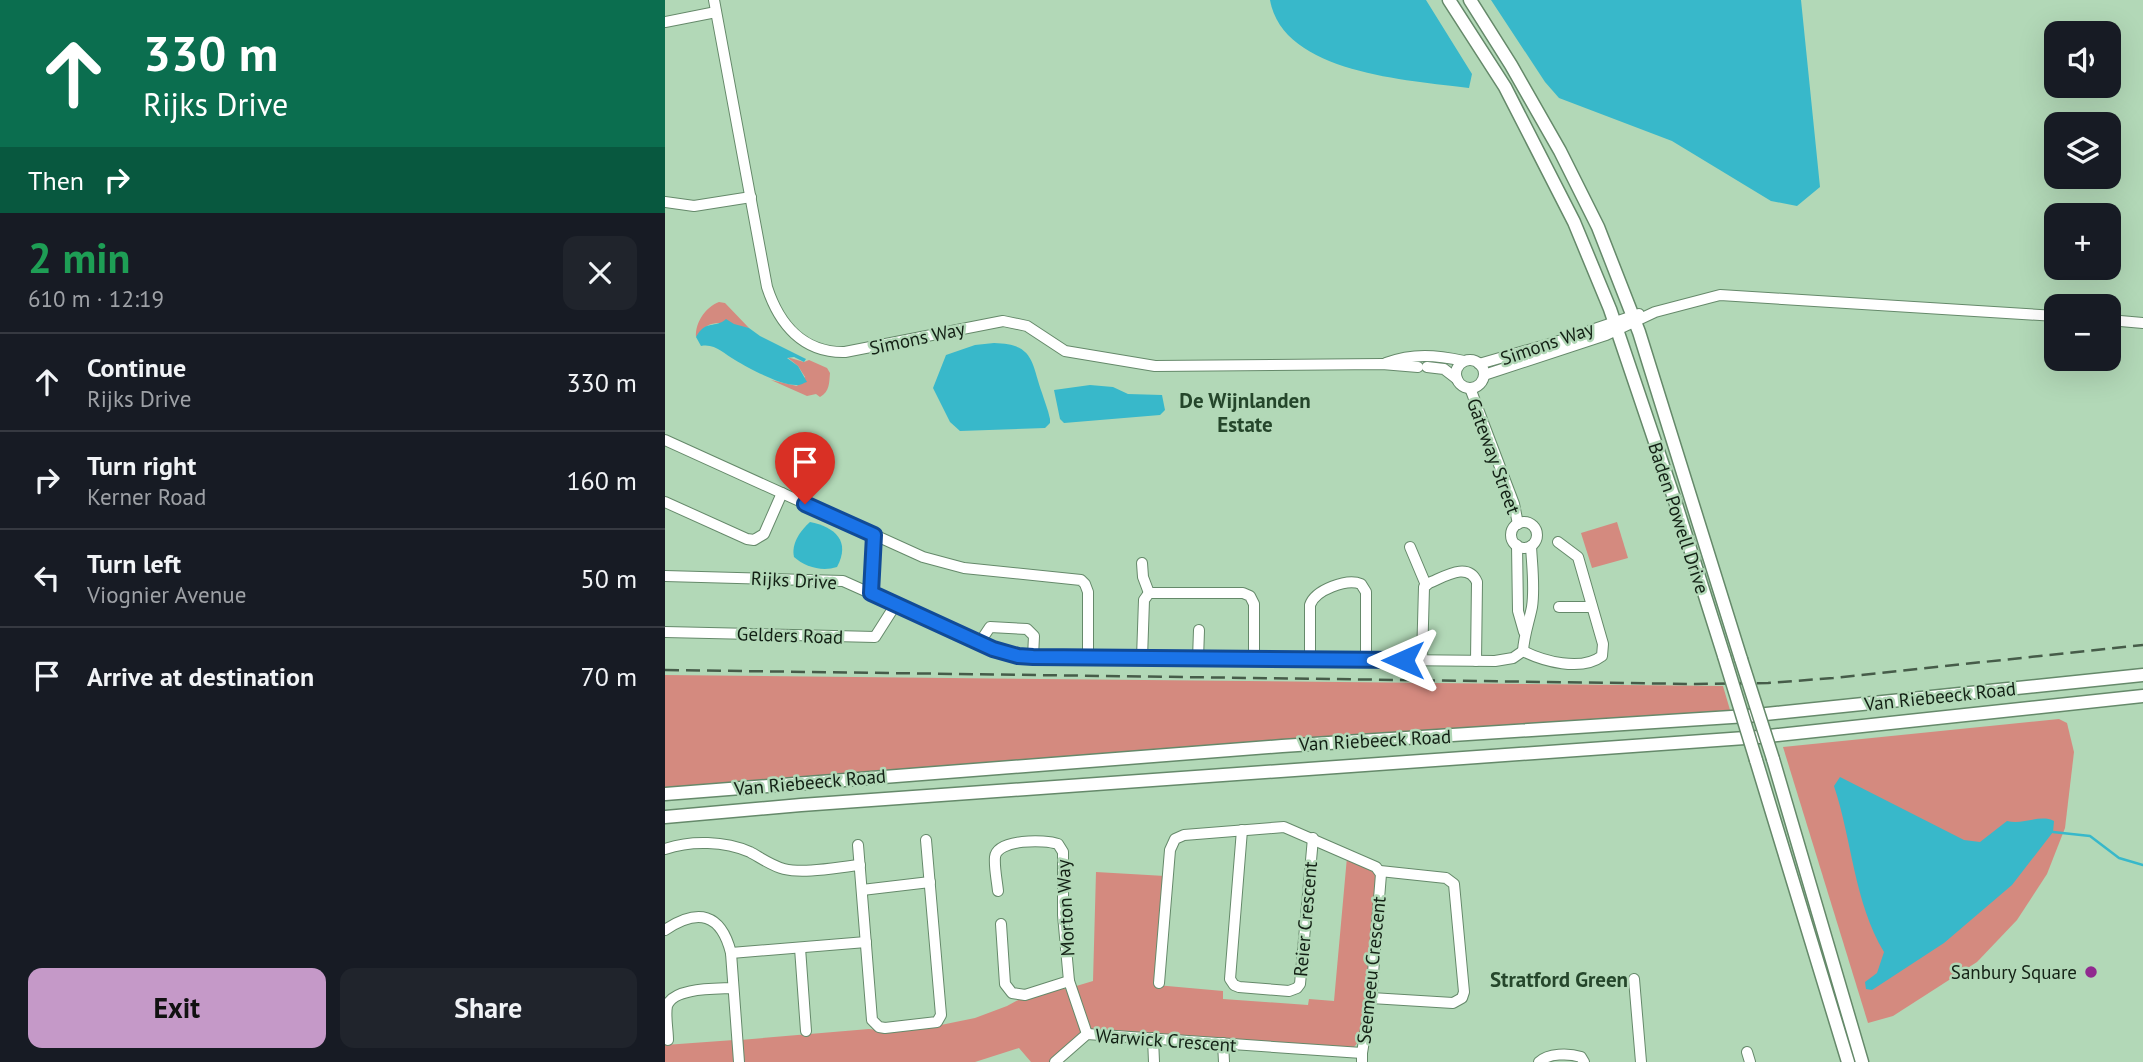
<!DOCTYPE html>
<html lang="en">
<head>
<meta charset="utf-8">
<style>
  body { margin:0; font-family:"PT Sans",sans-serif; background:#20242c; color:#f1f3f6; height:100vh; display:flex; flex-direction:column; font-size:26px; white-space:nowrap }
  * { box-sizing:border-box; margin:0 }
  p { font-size:23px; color:#9ea1a6 }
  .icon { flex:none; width:38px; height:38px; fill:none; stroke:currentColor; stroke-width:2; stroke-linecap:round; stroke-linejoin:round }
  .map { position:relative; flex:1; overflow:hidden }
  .panel { display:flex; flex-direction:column; background:#171b24; width:665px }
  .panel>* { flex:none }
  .hud { background:#0b6e4f; color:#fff; overflow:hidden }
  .buttons { position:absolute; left:1379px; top:21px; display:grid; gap:14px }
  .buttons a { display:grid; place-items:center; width:77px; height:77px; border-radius:14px; background:#171b24; box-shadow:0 7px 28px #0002; font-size:35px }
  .pin { position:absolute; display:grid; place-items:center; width:60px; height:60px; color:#fff; margin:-72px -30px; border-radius:50% 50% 50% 0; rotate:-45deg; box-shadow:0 0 7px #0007 }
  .pin .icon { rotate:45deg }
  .me { position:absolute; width:77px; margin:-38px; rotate:270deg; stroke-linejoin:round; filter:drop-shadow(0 0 5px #0008) }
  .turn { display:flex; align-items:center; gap:24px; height:147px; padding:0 28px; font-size:32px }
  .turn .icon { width:91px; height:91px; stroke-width:2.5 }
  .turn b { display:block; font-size:49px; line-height:60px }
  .then { display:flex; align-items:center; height:66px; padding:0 28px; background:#0003; gap:14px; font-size:26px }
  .round { display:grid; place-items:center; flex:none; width:74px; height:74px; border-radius:14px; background:#20242c }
  .overview { display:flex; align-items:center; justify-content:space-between; height:119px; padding:0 28px }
  h1 { font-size:42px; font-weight:700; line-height:52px; color:#1e9e55 }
  .cta { display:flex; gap:14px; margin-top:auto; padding:14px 28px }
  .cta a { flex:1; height:80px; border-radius:14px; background:#c599c8; color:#111; font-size:28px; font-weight:700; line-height:80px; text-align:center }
  .cta a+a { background:#20242c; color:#f1f3f6 }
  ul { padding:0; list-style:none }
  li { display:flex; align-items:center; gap:21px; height:98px; padding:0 28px; border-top:2px solid #363941 }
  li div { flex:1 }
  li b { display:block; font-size:26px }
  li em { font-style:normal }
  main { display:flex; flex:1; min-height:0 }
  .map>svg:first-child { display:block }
</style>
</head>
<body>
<main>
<section class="panel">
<div class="hud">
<div class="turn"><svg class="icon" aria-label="ahead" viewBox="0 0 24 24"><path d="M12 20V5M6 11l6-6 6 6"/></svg><div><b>330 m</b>Rijks Drive</div></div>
<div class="then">Then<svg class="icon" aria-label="right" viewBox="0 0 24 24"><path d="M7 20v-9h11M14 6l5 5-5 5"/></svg></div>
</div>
<div class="overview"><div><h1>2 min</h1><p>610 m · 12:19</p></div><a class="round"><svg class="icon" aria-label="close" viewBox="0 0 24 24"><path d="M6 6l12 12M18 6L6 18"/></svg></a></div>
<ul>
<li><svg class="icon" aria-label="ahead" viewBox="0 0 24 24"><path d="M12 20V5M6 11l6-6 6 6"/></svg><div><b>Continue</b><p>Rijks Drive</p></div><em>330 m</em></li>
<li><svg class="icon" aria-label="right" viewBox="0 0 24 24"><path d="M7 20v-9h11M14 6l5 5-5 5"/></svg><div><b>Turn right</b><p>Kerner Road</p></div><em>160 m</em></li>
<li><svg class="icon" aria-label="left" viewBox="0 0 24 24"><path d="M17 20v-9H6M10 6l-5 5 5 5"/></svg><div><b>Turn left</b><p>Viognier Avenue</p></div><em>50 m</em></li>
<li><svg class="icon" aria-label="arrive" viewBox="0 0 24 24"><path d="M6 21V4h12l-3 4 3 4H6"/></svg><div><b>Arrive at destination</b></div><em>70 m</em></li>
</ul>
<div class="cta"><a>Exit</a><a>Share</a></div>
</section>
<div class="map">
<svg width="1478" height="1062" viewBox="0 0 1478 1062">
  <rect width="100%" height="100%" fill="#b2d8b7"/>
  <g fill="#d48a7f">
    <path d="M54 302 60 303 84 328C64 327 47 313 31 337 30 322 41 307 54 302Z"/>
    <path d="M122 357 139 362 144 360 162 368 165 373C164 383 165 391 155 397L151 394 142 396 106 380 132 386 140 377 133 366Z"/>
    <path d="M952 522 963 558 927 568 916 533Z"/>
    <path d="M0 675 1058 686 1065 710 0 789Z"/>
    <path d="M1394 719 1402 723 1409 752 1400 828 1382 874 1352 920 1312 962 1228 1016 1203 1023 1118 747Z"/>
    <path d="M682 857 706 868 712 876C710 904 706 1034 689 1047L428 1030 421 1025 408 987 428 981 431 872 500 876 491 985 558 991V999L643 1005 644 999 669 1001Z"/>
    <path d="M398 988 403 991 417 1031 384 1062H366L354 1048 310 1062H77L75 1040 204 1029 220 1031 266 1027 310 1018 342 1006 355 999Z"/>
    <path d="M69 1040 70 1062H0V1045Z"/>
  </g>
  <g fill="#38b8ca">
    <path d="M605 0H761L807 74 804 88C744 80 618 74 605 0Z"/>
    <path d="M826 0H1136L1155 187 1132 206 1106 201 1007 141 894 98 880 82Z"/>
    <path d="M61 319 69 324 84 328 95 336 141 359 139 362 129 357 122 358 133 366 142 382C138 383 135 386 131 385 115 385 85 369 70 360 59 354 50 343 36 346L31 337C41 319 50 329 61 319Z"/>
    <path d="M329 343C369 344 366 361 377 393 379 400 383 409 385 419V423L380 428 295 431 285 422 268 388 281 355 310 345Z"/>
    <path d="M425 385 448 387 463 394 497 395 500 410 495 415 399 423 395 419 389 390Z"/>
    <path d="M145 522C170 527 186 541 172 567 157 572 140 567 129 557 126 544 135 531 145 522Z"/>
    <path d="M1175 777 1299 840 1315 842 1342 821C1359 825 1375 814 1389 821L1388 832 1347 885 1279 943 1207 990 1201 989 1200 982 1212 973 1219 952C1189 902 1187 840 1169 786Z"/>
  </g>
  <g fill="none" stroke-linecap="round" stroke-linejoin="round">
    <path stroke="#38b8ca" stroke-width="2.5" d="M1388 832 1425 836 1454 858 1478 865"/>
    <defs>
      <g id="minor">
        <path d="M49 0 102 287C114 324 138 353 180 352L338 321 362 326 400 351 490 366 717 364 753 367"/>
        <path d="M0 22 51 12"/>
        <path d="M0 202 29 206 86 197"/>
        <path d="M1444 320 1478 323"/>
        <circle cx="805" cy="374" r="14"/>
        <path d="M721 363C748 353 771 355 799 361"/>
        <path d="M814 364 891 342 974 314"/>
        <path d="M762 367 779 369 792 379"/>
        <path d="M819 375 941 335 990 312 1055 295 1391 316"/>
        <path d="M805 388 849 504 853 524"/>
        <path d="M0 440 258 557 299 568 416 580 420 584 423 592V657"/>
        <path d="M0 502 82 539 89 540 99 534 117 493"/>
        <circle cx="859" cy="535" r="13"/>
        <path d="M852 545 853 611 859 632"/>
        <path d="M745 547 761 585"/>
        <path d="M477 563 478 577 484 593"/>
        <path d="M0 576 178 581 328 648 353 656 830 661 848 658 858 651"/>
        <path d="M206 593 209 535"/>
        <path d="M894 607H927"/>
        <path d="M0 632 210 637 231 604"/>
        <path d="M315 642 325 627 362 629 369 636 368 657"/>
        <path d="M858 651C878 661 916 672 937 656L938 644 913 557 893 542"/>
        <path d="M858 651C859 635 864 622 867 607 870 587 867 566 866 546"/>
        <path d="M477 658 479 600 484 593H578L585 596 589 604V660"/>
        <path d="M533 659 534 630"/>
        <path d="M645 660V605C650 590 682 578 696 584L701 592V660"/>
        <path d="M757 660 759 587 764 583C779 577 803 561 812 582L811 661"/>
        <path d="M577 830 565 979 569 985 574 987 624 991 632 988 635 984 648 838"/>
        <path d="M193 845 207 1020 214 1027 220 1028 272 1022 276 1015 261 840"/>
        <path d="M0 849C26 840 60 841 85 852 96 858 107 866 119 869 140 874 173 867 195 865"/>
        <path d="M197 890 265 882"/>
        <path d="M333 891C332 881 329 867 330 857 332 839 380 839 393 844L398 852V915L404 981 422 1034"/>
        <path d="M336 924 340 984 347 993 360 995 404 981"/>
        <path d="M0 930C33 908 56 913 66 953L74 1062"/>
        <path d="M135 948 141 1031"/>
        <path d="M66 953 201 942"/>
        <path d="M969 979 976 1062"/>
        <path d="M494 983 505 850 510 839 519 835 619 827 711 867 716 874 706 998 697 1053V1062"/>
        <path d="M706 998 788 1003 797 998 799 992 789 884 781 878 715 871"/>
        <path d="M488 1038 489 1062"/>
        <path d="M3 1040C3 1030 0 1016 2 1006 8 987 52 989 68 988"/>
        <path d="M558 1043 559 1062"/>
        <path d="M1082 1052 1085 1062"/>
        <path d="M390 1062 422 1034 697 1053"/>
        <path d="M874 1062C883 1053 904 1053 916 1057L919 1062"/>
      </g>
      <g id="major">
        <path d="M784 0 840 87 909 222 945 309 1010 501 1059 656"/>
        <path d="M805 0 846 65 895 151 933 227 974 332 1076 659"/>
        <path d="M1108 759 1197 1062"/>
        <path d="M1091 760 1183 1062"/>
        <path d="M0 794 617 746 1082 716 1478 675"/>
        <path d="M0 817 136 805 1094 737 1478 696"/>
      </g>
    </defs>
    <use href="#minor" stroke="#65896a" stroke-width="12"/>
    <use href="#major" stroke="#65896a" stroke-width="15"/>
    <use href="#minor" stroke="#fff" stroke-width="10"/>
    <use href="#major" stroke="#fff" stroke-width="12"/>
    <path stroke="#465c49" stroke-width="2.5" stroke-dasharray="14 7" stroke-linecap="butt" d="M0 670 1031 684 1103 683 1168 678 1478 645"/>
    <defs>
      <g id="major-bridge">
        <path d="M1059 656 1091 760"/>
        <path d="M1076 659 1108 759"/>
      </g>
    </defs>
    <use href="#major-bridge" stroke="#65896a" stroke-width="15" stroke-linecap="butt"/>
    <use href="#major-bridge" stroke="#fff" stroke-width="12"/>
  </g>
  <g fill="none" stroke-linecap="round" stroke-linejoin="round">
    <defs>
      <path id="route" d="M140 504 209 535 206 593 328 649 353 656 368 657 738 660"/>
    </defs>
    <use href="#route" stroke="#114b97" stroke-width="18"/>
    <use href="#route" stroke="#1a73e8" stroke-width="12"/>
  </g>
  <circle fill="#902a8f" stroke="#b2d8b7" stroke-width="2.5" cx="1426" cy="972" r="7"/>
  <g text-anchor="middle" stroke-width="5" stroke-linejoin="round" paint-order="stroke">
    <g font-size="19" fill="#132115" stroke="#b2d8b7">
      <text transform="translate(252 338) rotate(-12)" y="7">Simons Way</text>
      <text transform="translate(882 343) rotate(-19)" y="7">Simons Way</text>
      <text transform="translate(829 456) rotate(70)" y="7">Gateway Street</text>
      <text transform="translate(1014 518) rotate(72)" y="7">Baden Powell Drive</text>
      <text transform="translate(129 580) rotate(3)" y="7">Rijks Drive</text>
      <text transform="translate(125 635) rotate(2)" y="7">Gelders Road</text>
      <text transform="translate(1275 696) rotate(-6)" y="7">Van Riebeeck Road</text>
      <text transform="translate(710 740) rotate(-3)" y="7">Van Riebeeck Road</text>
      <text transform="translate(145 782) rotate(-5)" y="7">Van Riebeeck Road</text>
      <text transform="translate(400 908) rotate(-93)" y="7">Morton Way</text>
      <text transform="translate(640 919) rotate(-85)" y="7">Reier Crescent</text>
      <text transform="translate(706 970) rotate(-84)" y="7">Seemeeu Crescent</text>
      <text transform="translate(501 1040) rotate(4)" y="7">Warwick Crescent</text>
    </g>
    <g font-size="19" fill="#132115" stroke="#b2d8b7" text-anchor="end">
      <text x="1412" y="979">Sanbury Square</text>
    </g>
    <g font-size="21" font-weight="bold" fill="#25462b" stroke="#b2d8b7">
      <text x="580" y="408">De Wijnlanden<tspan x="580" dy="24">Estate</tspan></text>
      <text x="894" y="987">Stratford Green</text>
    </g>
  </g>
</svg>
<div class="buttons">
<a><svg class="icon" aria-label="sound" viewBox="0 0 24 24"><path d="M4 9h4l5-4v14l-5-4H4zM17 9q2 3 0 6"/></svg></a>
<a><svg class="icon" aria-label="layers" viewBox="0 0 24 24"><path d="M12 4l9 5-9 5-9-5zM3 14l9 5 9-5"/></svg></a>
<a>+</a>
<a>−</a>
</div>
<div class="pin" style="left:140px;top:504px;background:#d93025"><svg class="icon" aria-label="arrive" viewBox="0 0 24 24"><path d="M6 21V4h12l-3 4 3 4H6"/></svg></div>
<svg class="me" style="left:738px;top:660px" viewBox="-20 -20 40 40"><path d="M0-17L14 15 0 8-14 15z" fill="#1a73e8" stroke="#fff" stroke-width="4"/></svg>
</div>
</main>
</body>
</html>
